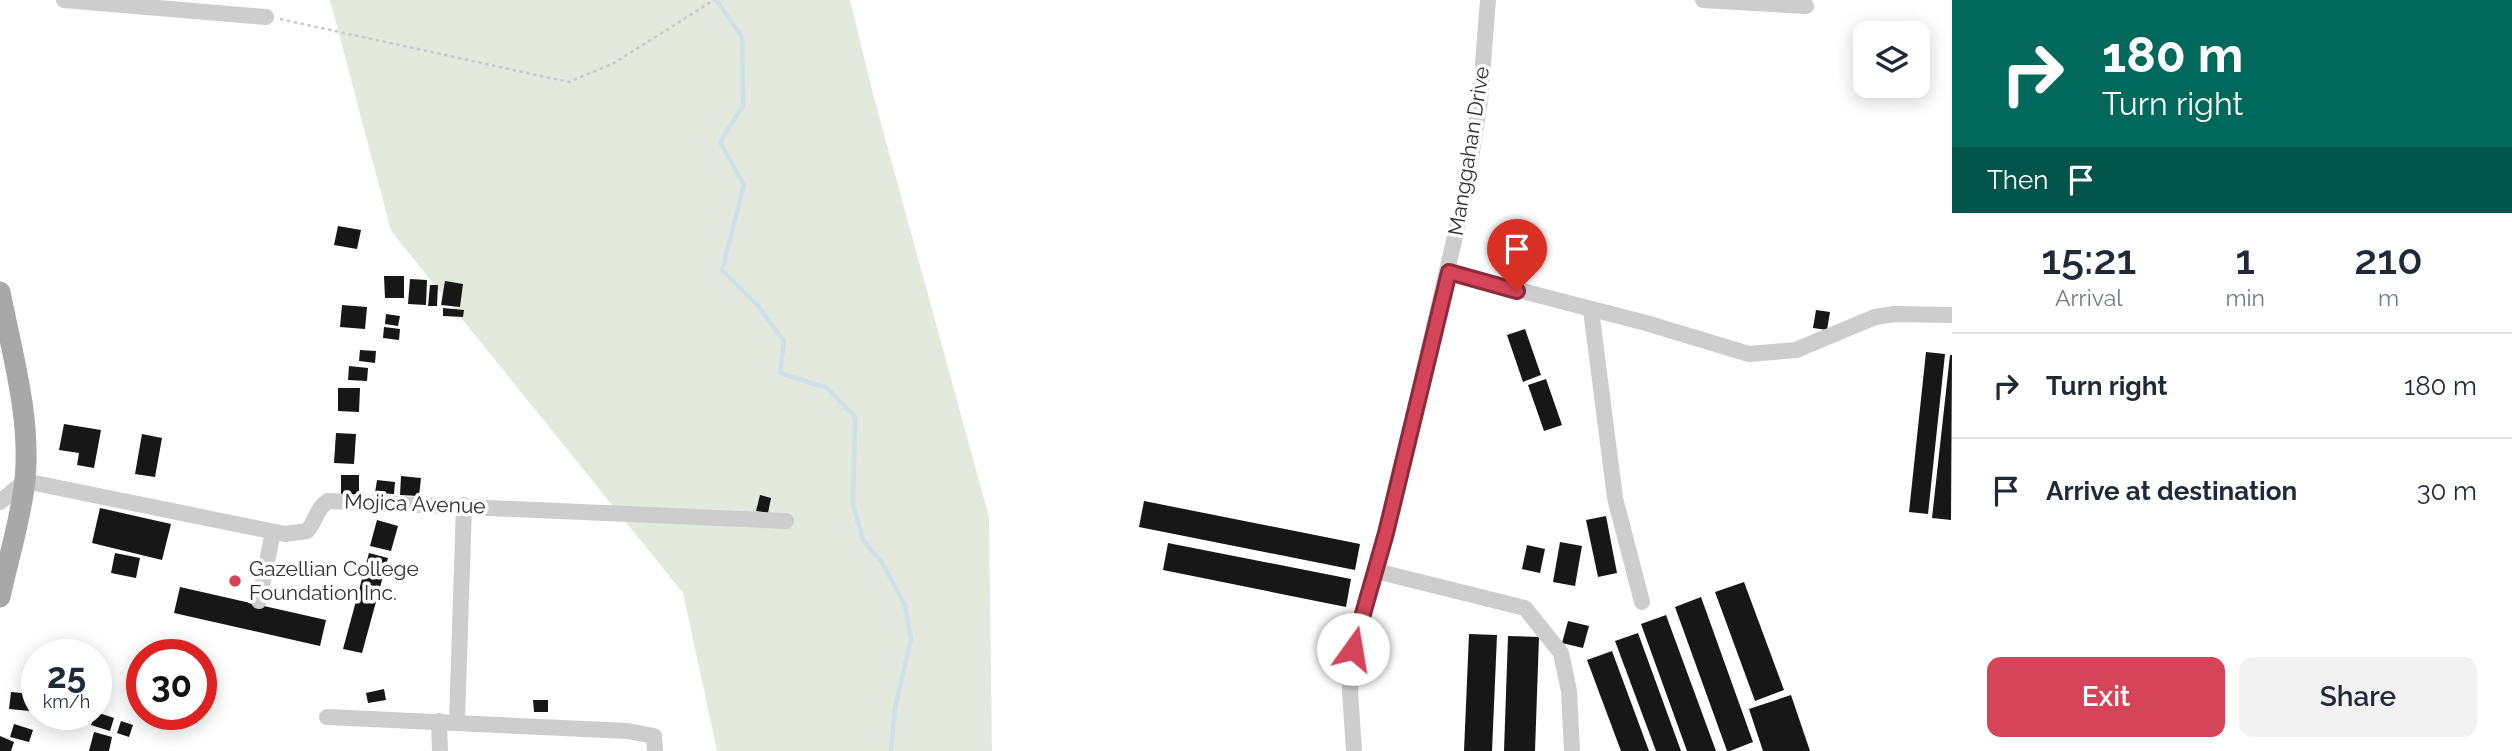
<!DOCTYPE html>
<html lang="en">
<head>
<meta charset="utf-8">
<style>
  body { margin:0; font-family:Raleway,sans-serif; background:#f2f2f3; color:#1f2937; height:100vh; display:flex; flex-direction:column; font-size:26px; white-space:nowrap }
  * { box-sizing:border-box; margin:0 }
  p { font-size:23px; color:#747a83 }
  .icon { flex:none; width:38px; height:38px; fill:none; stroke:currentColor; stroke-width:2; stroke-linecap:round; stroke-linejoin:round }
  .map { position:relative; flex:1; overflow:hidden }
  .sheet { display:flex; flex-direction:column; background:#fff; width:560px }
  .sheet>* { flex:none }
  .banner { background:#00695c; color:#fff; overflow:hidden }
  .buttons { position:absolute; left:1853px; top:21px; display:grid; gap:14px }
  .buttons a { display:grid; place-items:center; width:77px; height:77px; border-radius:14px; background:#fff; box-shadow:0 4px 18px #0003; font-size:35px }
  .speed { position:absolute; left:21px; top:639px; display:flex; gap:14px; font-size:35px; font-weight:700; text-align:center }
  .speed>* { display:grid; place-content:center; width:91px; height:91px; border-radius:50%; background:#fff; box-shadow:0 4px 18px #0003; line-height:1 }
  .speed small { font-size:18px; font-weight:400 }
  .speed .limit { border:10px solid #d22; background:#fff; color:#111 }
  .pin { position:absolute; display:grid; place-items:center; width:60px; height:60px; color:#fff; margin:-72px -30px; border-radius:50% 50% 50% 0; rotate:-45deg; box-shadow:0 0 7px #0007 }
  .pin .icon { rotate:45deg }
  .me { position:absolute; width:77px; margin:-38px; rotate:13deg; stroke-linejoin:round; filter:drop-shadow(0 0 5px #0008) }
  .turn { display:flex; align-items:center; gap:24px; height:147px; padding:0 35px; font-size:32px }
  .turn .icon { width:91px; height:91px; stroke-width:2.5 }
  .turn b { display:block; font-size:49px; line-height:60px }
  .then { display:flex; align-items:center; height:66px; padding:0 35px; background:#0003; gap:14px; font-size:26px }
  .eta { display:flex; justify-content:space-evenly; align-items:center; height:119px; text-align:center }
  .eta b { font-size:42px; font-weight:600; line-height:49px }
  .action { display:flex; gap:14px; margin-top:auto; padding:14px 35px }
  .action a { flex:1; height:80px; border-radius:14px; background:#d64459; color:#fff; font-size:28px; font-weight:600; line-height:80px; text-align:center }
  .action a+a { background:#f2f2f3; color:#1f2937 }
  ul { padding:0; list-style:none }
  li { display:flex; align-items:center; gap:21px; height:105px; padding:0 35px; border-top:2px solid #e0e1e3 }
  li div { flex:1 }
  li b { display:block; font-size:26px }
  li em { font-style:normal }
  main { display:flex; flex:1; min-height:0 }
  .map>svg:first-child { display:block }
</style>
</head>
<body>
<main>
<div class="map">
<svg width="1952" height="751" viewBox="0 0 1952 751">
  <rect width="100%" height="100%" fill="#fff"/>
  <path fill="#e4e9dd" d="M330 0H850L873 94 989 517 992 751H717L683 593 391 231Z"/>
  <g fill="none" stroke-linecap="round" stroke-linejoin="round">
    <path stroke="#cee1ea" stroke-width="4.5" d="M716 0 742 37 743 106 720 142 744 185 722 270 758 306 784 341 780 373 827 388 855 417 853 505 863 540 881 561 905 605 911 639 895 708 891 751"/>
  </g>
  <g fill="#171717">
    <path d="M338 226 361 230 357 249 334 245Z"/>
    <path d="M384 276H404V298H385Z"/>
    <path d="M410 279 427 280 426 305 408 304Z"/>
    <path d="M445 281 463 284 460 307 441 305Z"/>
    <path d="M430 285H438L437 306H428Z"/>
    <path d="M342 305 367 307 365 329 340 327Z"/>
    <path d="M443 308 464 310 463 317 443 316Z"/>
    <path d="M1816 310 1830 312 1827 330 1813 328Z"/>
    <path d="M386 314 400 316 398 326 385 324Z"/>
    <path d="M384 327 400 329 399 340 383 338Z"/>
    <path d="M1525 329 1541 375 1523 382 1507 335Z"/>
    <path d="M360 350 376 351 375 363 359 361Z"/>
    <path d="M1926 352 1945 354 1928 514 1909 512Z"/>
    <path d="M1950 355H1952L1951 520 1932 518Z"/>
    <path d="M349 366 368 368 367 381 348 380Z"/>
    <path d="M1546 379 1562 425 1544 431 1528 385Z"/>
    <path d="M338 388H360L359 412 338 411Z"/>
    <path d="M64 424 101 430 94 468 77 465 79 453 59 450Z"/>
    <path d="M336 433 356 434 354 464 334 463Z"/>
    <path d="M142 434 162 438 155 477 135 474Z"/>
    <rect x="341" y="475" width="18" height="20"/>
    <path d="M401 476 421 478 419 496 400 495Z"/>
    <path d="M377 480 395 482 394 494 375 493Z"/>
    <path d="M760 495 771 498 768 513 756 511Z"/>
    <path d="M1144 501 1360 544 1355 570 1139 527Z"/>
    <path d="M100 508 171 524 162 560 92 543Z"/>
    <path d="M1606 516 1617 573 1598 577 1586 520Z"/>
    <path d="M377 520 398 526 391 551 370 546Z"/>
    <path d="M1560 542 1582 546 1575 586 1553 582Z"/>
    <path d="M1168 543 1351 579 1346 607 1163 570Z"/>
    <path d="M1527 545 1545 549 1540 573 1522 569Z"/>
    <path d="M115 553 140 558 136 578 111 573Z"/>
    <path d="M369 553 388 558 362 653 343 649Z"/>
    <path d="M1744 582 1784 690 1755 701 1715 592Z"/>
    <path d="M180 587 326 620 320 646 174 613Z"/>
    <path d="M1701 597 1753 742 1730 751H1727L1675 607Z"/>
    <path d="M1666 615 1716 751H1687L1641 624Z"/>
    <path d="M1568 621 1589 626 1583 648 1562 643Z"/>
    <path d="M1638 633 1681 751H1656L1615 641Z"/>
    <path d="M1469 634 1497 635 1492 751H1464Z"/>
    <path d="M1508 636 1539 637 1535 751H1504Z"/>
    <path d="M1612 651 1649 751H1621L1587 660Z"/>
    <path d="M384 689 386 700 368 703 366 693Z"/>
    <path d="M11 692 32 694 30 711 9 709Z"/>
    <path d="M1791 695 1810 751H1763L1749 709Z"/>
    <path d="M533 700H548V712H534Z"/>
    <path d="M96 712 114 718 110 731 91 725Z"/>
    <path d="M121 721 133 725 129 737 117 733Z"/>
    <path d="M14 724 33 730 29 742 10 737Z"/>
    <path d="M94 732 112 737 109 751H89Z"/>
    <path d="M0 736 14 742 11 751H0Z"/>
  </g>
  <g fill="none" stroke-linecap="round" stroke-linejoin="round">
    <path stroke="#cacaca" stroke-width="2.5" stroke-dasharray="3.5 3.5" stroke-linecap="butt" d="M280 19 569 82 614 63 714 0"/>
    <g stroke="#cdcdcd" stroke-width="16">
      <path d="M64 0 266 17"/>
      <path d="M1703 0 1806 6"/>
      <path d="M1449 272 1646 323 1749 354 1796 350 1875 317 1895 314 1952 315"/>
      <path d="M1591 310 1615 498 1642 602"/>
      <path d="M0 502 25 481 285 534 307 531C316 522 316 508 328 501L786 521"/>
      <path d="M1376 571 1525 608 1561 653 1569 691 1572 751"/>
      <path d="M259 601 273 532"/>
      <path d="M327 717 628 731 654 736 655 751"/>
      <path d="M439 721 440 751"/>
      <path d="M457 722 464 505"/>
      <path d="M1354 751 1350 691 1353 649 1386 533 1466 189 1480 101 1488 0"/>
    </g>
    <path stroke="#a8a8a8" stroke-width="21" d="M0 292C12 353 31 417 25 480 21 519 8 559 0 597"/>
  </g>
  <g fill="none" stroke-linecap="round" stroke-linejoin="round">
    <defs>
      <path id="route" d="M1353 649 1386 533 1449 272 1517 291"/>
    </defs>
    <use href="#route" stroke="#8b2c3a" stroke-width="18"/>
    <use href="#route" stroke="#d64459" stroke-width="12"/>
  </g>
  <circle fill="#d64459" stroke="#fff" stroke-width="2.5" cx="235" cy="581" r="7"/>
  <g text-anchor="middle" stroke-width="7" stroke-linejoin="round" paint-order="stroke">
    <g font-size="21" fill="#303030" stroke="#fff">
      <text transform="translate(1469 151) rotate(-81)" y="7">Manggahan Drive</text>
      <text transform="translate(415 504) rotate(2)" y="7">Mojica Avenue</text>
    </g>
    <g font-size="21" fill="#303030" stroke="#fff" text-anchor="start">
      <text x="249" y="576">Gazellian College<tspan x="249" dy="24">Foundation Inc.</tspan></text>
    </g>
  </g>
</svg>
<div class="buttons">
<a><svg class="icon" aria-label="layers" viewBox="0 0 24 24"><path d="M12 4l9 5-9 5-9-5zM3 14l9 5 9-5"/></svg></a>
</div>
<div class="speed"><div>25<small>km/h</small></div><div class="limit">30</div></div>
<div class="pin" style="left:1517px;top:291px;background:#d93025"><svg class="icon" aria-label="arrive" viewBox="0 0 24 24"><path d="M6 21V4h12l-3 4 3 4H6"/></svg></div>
<svg class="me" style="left:1353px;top:649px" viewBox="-20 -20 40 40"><circle r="19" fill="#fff"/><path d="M0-13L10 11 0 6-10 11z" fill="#d64459"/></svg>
</div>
<section class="sheet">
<div class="banner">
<div class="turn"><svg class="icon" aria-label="right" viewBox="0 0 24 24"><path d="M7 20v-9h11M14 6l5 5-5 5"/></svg><div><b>180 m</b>Turn right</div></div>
<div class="then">Then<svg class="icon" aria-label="arrive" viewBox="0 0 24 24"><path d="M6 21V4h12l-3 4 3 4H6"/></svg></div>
</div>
<div class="eta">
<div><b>15:21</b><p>Arrival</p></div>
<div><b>1</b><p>min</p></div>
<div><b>210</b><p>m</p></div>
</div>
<ul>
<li><svg class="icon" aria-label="right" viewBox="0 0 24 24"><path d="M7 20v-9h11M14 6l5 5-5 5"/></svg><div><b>Turn right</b></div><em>180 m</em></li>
<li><svg class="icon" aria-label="arrive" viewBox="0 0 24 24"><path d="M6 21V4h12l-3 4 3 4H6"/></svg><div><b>Arrive at destination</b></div><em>30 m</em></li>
</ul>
<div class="action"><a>Exit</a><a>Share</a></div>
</section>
</main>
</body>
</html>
